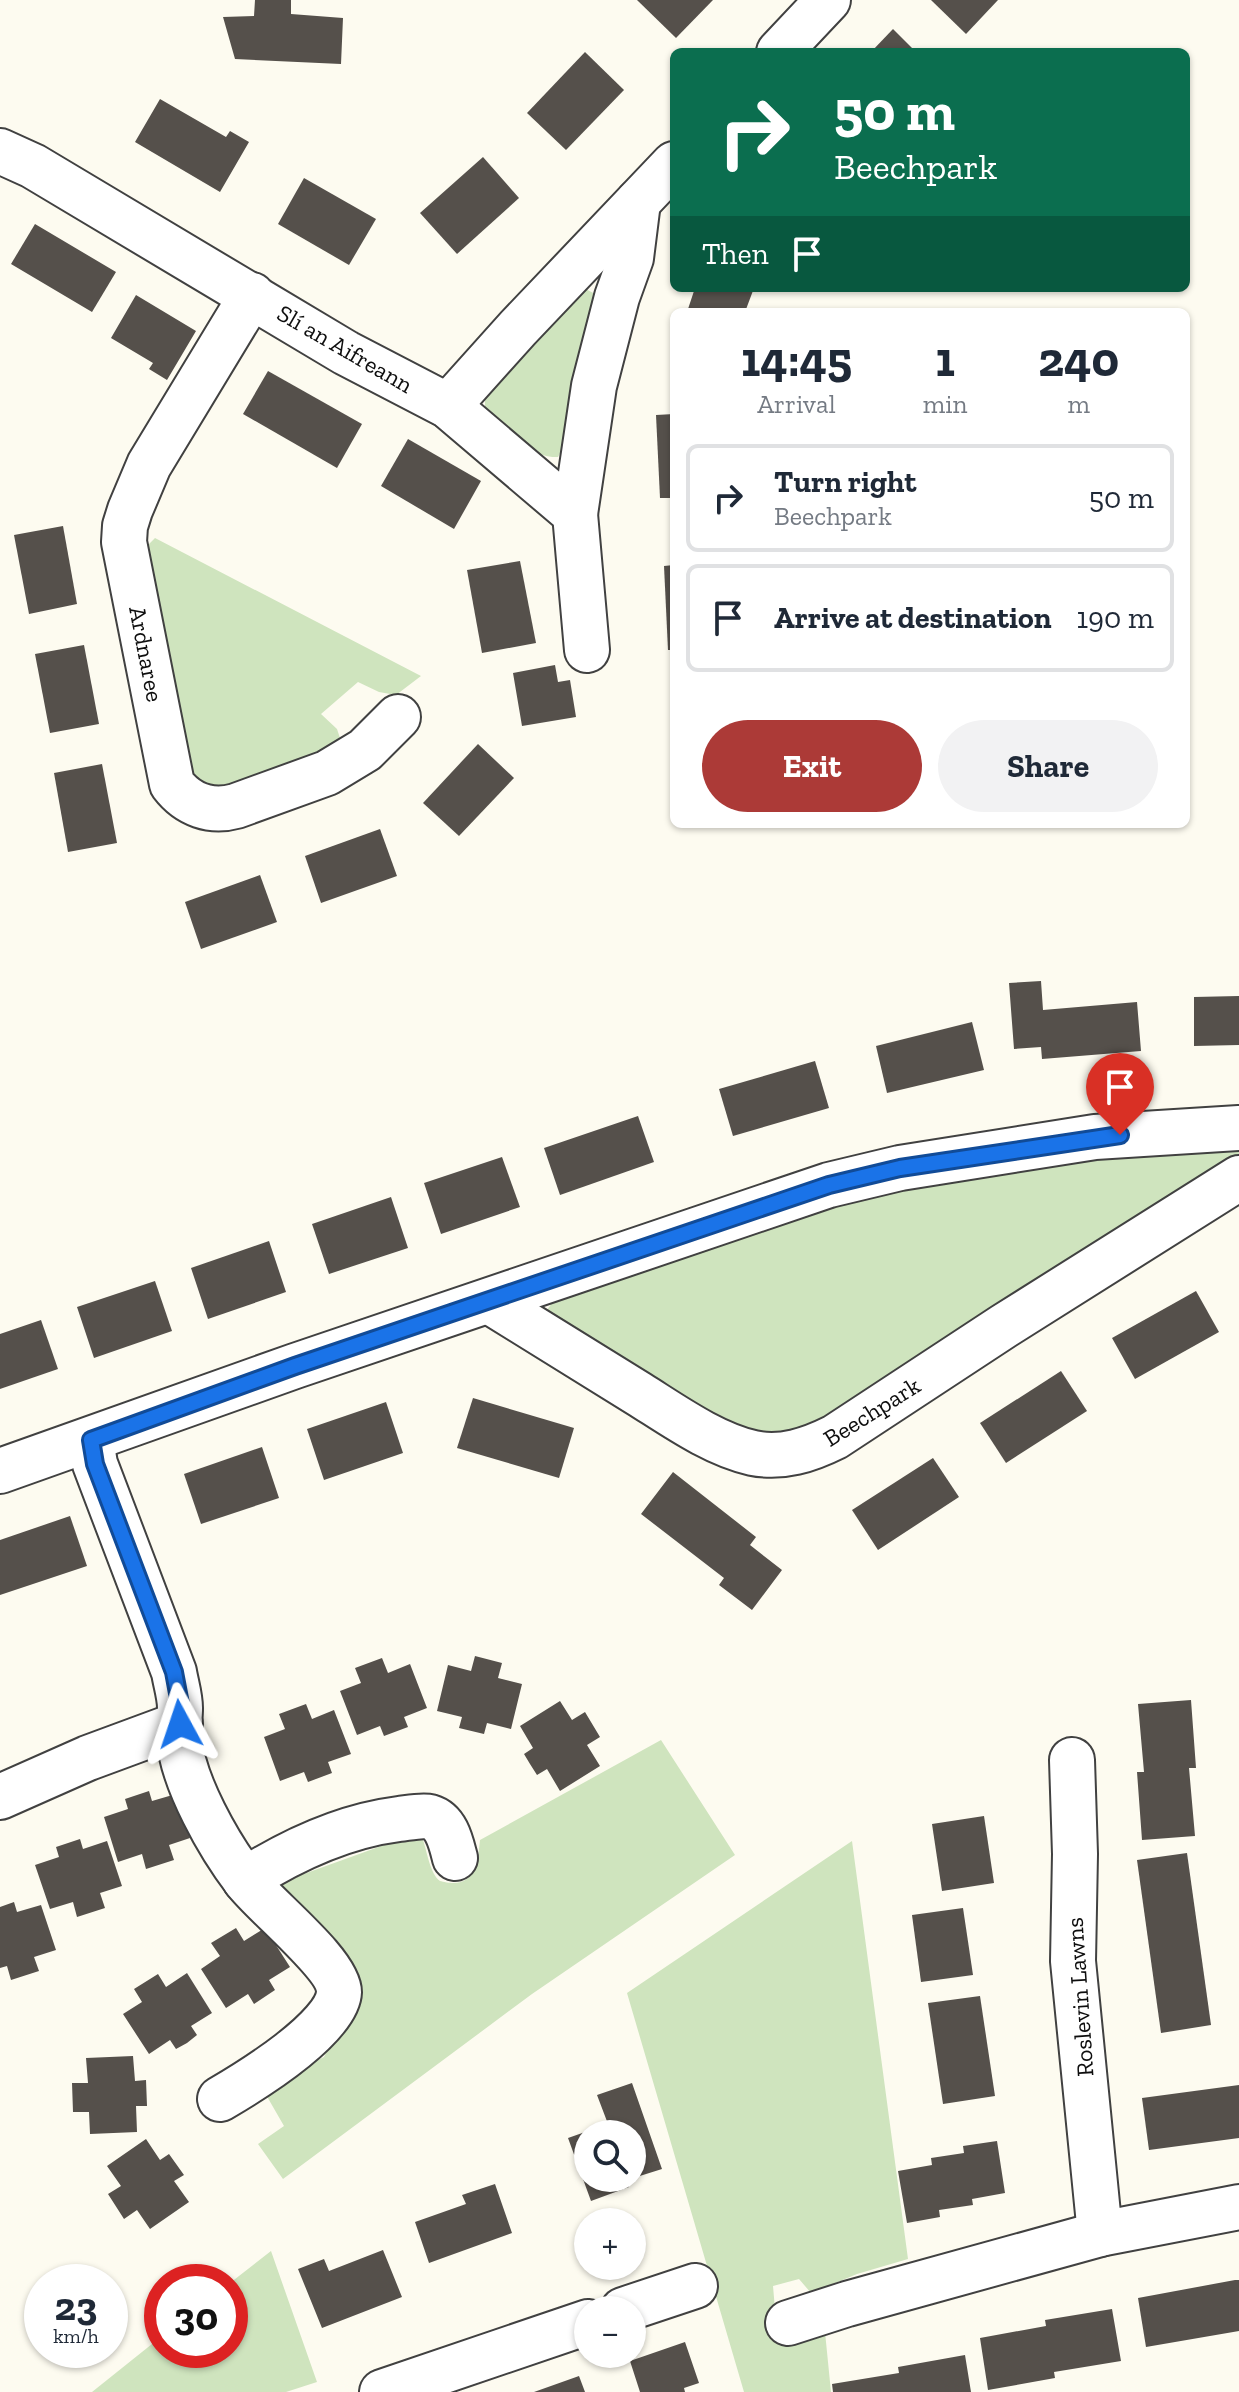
<!DOCTYPE html>
<html lang="en">
<head>
<meta charset="utf-8">
<style>
  body { margin:0; font-family:"Zilla Slab",serif; background:#f2f2f3; color:#1f2937; height:100vh; display:flex; flex-direction:column; font-size:30px; white-space:nowrap }
  * { box-sizing:border-box; margin:0 }
  p { font-size:26px; color:#747a83 }
  .icon { flex:none; width:44px; height:44px; fill:none; stroke:currentColor; stroke-width:2; stroke-linecap:round; stroke-linejoin:round }
  .map { position:relative; flex:1; overflow:hidden }
  .details { position:absolute; left:670px; top:308px; width:520px; height:520px; display:flex; flex-direction:column; background:#fff; border-radius:12px; box-shadow:0 2px 6px #0004 }
  .details>* { flex:none }
  .top-card { position:absolute; left:670px; top:48px; width:520px; height:244px; border-radius:12px; box-shadow:0 2px 6px #0004; background:#0b6e4f; color:#fff; overflow:hidden }
  .tools { position:absolute; left:574px; top:2120px; display:grid; gap:16px }
  .tools a { display:grid; place-items:center; width:72px; height:72px; border-radius:50%; background:#fff; box-shadow:0 2px 6px #0004; font-size:40px }
  .speed { position:absolute; left:24px; top:2264px; display:flex; gap:16px; font-size:40px; font-weight:700; text-align:center }
  .speed>* { display:grid; place-content:center; width:104px; height:104px; border-radius:50%; background:#fff; box-shadow:0 2px 6px #0004; line-height:1 }
  .speed small { font-size:20px; font-weight:400 }
  .speed .limit { border:12px solid #d22; background:#fff; color:#111 }
  .pin { position:absolute; display:grid; place-items:center; width:68px; height:68px; color:#fff; margin:-82px -34px; border-radius:50% 50% 50% 0; rotate:-45deg; box-shadow:0 0 8px #0007 }
  .pin .icon { rotate:45deg }
  .me { position:absolute; width:88px; margin:-44px; rotate:355deg; stroke-linejoin:round; filter:drop-shadow(0 0 6px #0008) }
  .turn { display:flex; align-items:center; gap:28px; height:168px; padding:0 32px; font-size:36px }
  .turn .icon { width:104px; height:104px; stroke-width:2.5 }
  .turn b { display:block; font-size:56px; line-height:68px }
  .then { display:flex; align-items:center; height:76px; padding:0 32px; background:#0003; gap:16px; font-size:30px }
  .eta { display:flex; justify-content:space-evenly; align-items:center; height:136px; text-align:center }
  .eta b { font-size:48px; font-weight:700; line-height:56px }
  .action { display:flex; gap:16px; margin-top:auto; padding:16px 32px }
  .action a { flex:1; height:92px; border-radius:48px; background:#ac3a37; color:#fff; font-size:32px; font-weight:700; line-height:92px; text-align:center }
  .action a+a { background:#f2f2f3; color:#1f2937 }
  ul { padding:0; list-style:none }
  li { display:flex; align-items:center; gap:24px; height:108px; margin:0 16px 12px; padding:0 16px; border:4px solid #e0e1e3; border-radius:12px }
  li div { flex:1 }
  li b { display:block; font-size:30px }
  li em { font-style:normal }
  .map>svg:first-child { display:block }
</style>
</head>
<body>
<div class="map">
<svg width="1239" height="2392" viewBox="0 0 1239 2392">
  <rect width="100%" height="100%" fill="#fdfbf0"/>
  <g fill="#cfe4be">
    <path d="M582 287 597 295 565 445 558 457C531 459 504 427 485 411V392Z"/>
    <path d="M155 538 421 676 396 695 379 692 358 682 321 714 337 729 342 744 221 793 205 785 191 772 146 547Z"/>
    <path d="M1235 1144 1239 1151V1159L812 1433 745 1437 547 1318V1310L554 1300 825 1204 1010 1163Z"/>
    <path d="M661 1740 735 1855 532 1994 283 2179 258 2144 284 2126 265 2093 286 2076 324 2057 340 2023 279 1894 283 1884 301 1875 409 1836 423 1840C427 1851 430 1874 440 1881 443 1882 450 1883 453 1883 477 1883 478 1858 480 1840Z"/>
    <path d="M852 1841 908 2259 857 2274 811 2293 799 2279 773 2286 778 2344 825 2332 831 2392H744L627 1993Z"/>
    <path d="M271 2251 317 2382 286 2392H92L162 2336V2350H230V2283Z"/>
  </g>
  <g fill="#55504b" fill-rule="evenodd">
    <path d="M255 0H291V14L343 18 341 64 235 59 223 17 254 16Z"/>
    <path d="M637 0H713L676 38Z"/>
    <path d="M931 0H998L966 34Z"/>
    <path d="M893 29 916 52H871Z"/>
    <path d="M585 52 624 90 566 150 527 113Z"/>
    <path d="M160 99 226 137 230 131 249 142 220 192 135 142Z"/>
    <path d="M483 157 519 198 457 254 420 213Z"/>
    <path d="M304 178 376 219 349 265 278 224Z"/>
    <path d="M35 224 116 272 92 312 11 264Z"/>
    <path d="M695 288H754L745 312H687Z"/>
    <path d="M136 295 196 331 167 380 149 369 153 363 111 338Z"/>
    <path d="M268 371 362 424 337 468 243 414Z"/>
    <path d="M674 414V498H660L656 415Z"/>
    <path d="M408 439 481 481 454 529 381 486Z"/>
    <path d="M63 526 77 604 29 614 14 535Z"/>
    <path d="M520 561 536 643 482 653 467 570Z"/>
    <path d="M674 565V650H668L664 566Z"/>
    <path d="M84 645 99 724 50 733 35 654Z"/>
    <path d="M555 665 558 682 570 680 576 717 522 726 513 673Z"/>
    <path d="M478 744 514 778 459 836 423 803Z"/>
    <path d="M102 764 117 843 68 852 54 773Z"/>
    <path d="M380 829 397 876 321 903 305 856Z"/>
    <path d="M260 875 277 922 201 949 185 902Z"/>
    <path d="M1041 981 1043 1010 1137 1002 1141 1051 1042 1059 1041 1047 1014 1049 1009 983Z"/>
    <path d="M1239 996V1045L1194 1046V997Z"/>
    <path d="M972 1022 984 1070 887 1093 876 1046Z"/>
    <path d="M815 1061 829 1108 733 1136 719 1089Z"/>
    <path d="M638 1116 654 1162 560 1195 544 1148Z"/>
    <path d="M502 1157 520 1207 441 1234 424 1183Z"/>
    <path d="M391 1197 408 1248 329 1274 312 1224Z"/>
    <path d="M269 1241 286 1292 208 1319 191 1268Z"/>
    <path d="M155 1281 172 1331 94 1358 77 1307Z"/>
    <path d="M1196 1291 1219 1332 1135 1379 1112 1338Z"/>
    <path d="M41 1320 58 1369 0 1389V1334Z"/>
    <path d="M1061 1371 1087 1411 1006 1463 980 1423Z"/>
    <path d="M473 1398 574 1428 559 1478 457 1448Z"/>
    <path d="M386 1402 403 1453 324 1480 307 1429Z"/>
    <path d="M262 1447 279 1498 201 1524 184 1474Z"/>
    <path d="M933 1458 959 1497 878 1550 852 1510Z"/>
    <path d="M673 1472 756 1537 750 1545 782 1570 752 1610 719 1585 724 1578 641 1514Z"/>
    <path d="M70 1516 87 1566 0 1595V1540Z"/>
    <path d="M475 1656 502 1663 498 1678 522 1684 511 1729 487 1723 484 1734 459 1728 462 1717 437 1711 448 1665 471 1671Z"/>
    <path d="M382 1658 388 1673 410 1664 427 1708 404 1717 408 1727 384 1736 380 1726 357 1735 340 1691 361 1683 355 1668Z"/>
    <path d="M1191 1700 1196 1768H1189L1195 1836 1142 1840 1137 1772H1144L1138 1704Z"/>
    <path d="M560 1701 572 1720 585 1712 600 1737 587 1745 600 1766 560 1791 547 1769 537 1775 530 1764 524 1754 533 1748 520 1726Z"/>
    <path d="M306 1704 312 1719 334 1710 351 1754 328 1762 332 1773 308 1782 304 1772 280 1781 264 1737 285 1729 279 1714Z"/>
    <path d="M149 1791 152 1801 176 1794 190 1838 169 1845 174 1860 146 1869 142 1854 118 1862 104 1817 128 1809 125 1799Z"/>
    <path d="M984 1816 994 1883 942 1891 932 1824Z"/>
    <path d="M80 1839 83 1849 107 1841 122 1886 100 1893 105 1908 77 1917 73 1902 50 1909 35 1865 59 1857 56 1847Z"/>
    <path d="M1187 1853 1211 2025 1161 2033 1137 1860Z"/>
    <path d="M14 1902 17 1912 41 1905 56 1950 34 1957 39 1971 11 1980 7 1966 0 1968V1907Z"/>
    <path d="M963 1908 973 1975 921 1982 912 1915Z"/>
    <path d="M236 1928 244 1941 265 1928 290 1967 269 1980 275 1990 254 2004 248 1994 226 2008 201 1969 220 1956 211 1943Z"/>
    <path d="M187 1973 212 2013 191 2026 197 2035 187 2043 176 2049 170 2040 149 2054 123 2014 142 2002 134 1989 158 1974 166 1987Z"/>
    <path d="M980 1996 995 2096 943 2104 928 2003Z"/>
    <path d="M133 2056 135 2081 146 2080 147 2106H136L137 2132 90 2134 89 2112H73L72 2083H88L86 2058Z"/>
    <path d="M632 2083 662 2169 627 2180 629 2187 591 2201 568 2138 608 2124 597 2095ZM588 2134H632V2178H588Z"/>
    <path d="M1239 2085V2138L1149 2150 1142 2098Z"/>
    <path d="M146 2139 160 2160 169 2154 184 2175 174 2181 189 2202 150 2229 137 2210 124 2219 108 2194 121 2186 107 2166Z"/>
    <path d="M997 2141 1005 2193 972 2199 973 2205 939 2210 940 2217 907 2223 898 2171 932 2165 931 2158 964 2153 963 2146Z"/>
    <path d="M495 2184 512 2233 429 2263 415 2222 466 2204 462 2195Z"/>
    <path d="M383 2250 402 2297 322 2328 298 2269 324 2259 329 2271Z"/>
    <path d="M1235 2280H1239V2331L1146 2347 1138 2298Z"/>
    <path d="M1112 2309 1121 2361 1054 2372 1055 2378 988 2390 980 2338 1046 2326 1045 2320Z"/>
    <path d="M685 2342 699 2383 684 2388 685 2392H640L630 2361Z"/>
    <path d="M965 2355 971 2392H833L832 2384 899 2373 898 2367Z"/>
    <path d="M579 2376 585 2392H534Z"/>
  </g>
  <g fill="none" stroke-linecap="round" stroke-linejoin="round">
    <defs>
      <g id="minor">
        <path d="M779 52 828 0"/>
        <path d="M0 151 33 166 346 353 448 406 575 514 587 650"/>
        <path d="M252 295 149 465 130 510 125 526 124 542 172 784C188 805 211 813 236 806L327 773 365 750 398 717"/>
        <path d="M448 406 518 328 674 164"/>
        <path d="M575 514 594 386 617 297 631 258 638 202"/>
        <path d="M489 1301C539 1332 589 1363 639 1394 674 1416 713 1444 753 1453 782 1459 809 1450 835 1437L1004 1326 1239 1178"/>
        <path d="M91 1440 95 1464 174 1672C176 1684 180 1696 180 1708 180 1718 178 1728 179 1738 183 1783 219 1846 246 1881 265 1906 339 1964 339 1992 338 2028 249 2082 220 2099"/>
        <path d="M0 1471 295 1366 829 1185 900 1168 1095 1137 1239 1128"/>
        <path d="M1072 1760 1075 1854 1073 1961 1100 2234 1239 2207"/>
        <path d="M0 1797 88 1758 180 1724"/>
        <path d="M245 1880C292 1850 344 1826 399 1819 408 1818 422 1815 430 1817 447 1822 451 1843 455 1858"/>
        <path d="M623 2310 695 2286"/>
        <path d="M788 2323 847 2304 1100 2234"/>
        <path d="M382 2392 588 2322"/>
      </g>
    </defs>
    <use href="#minor" stroke="#414141" stroke-width="48"/>
    <use href="#minor" stroke="#fff" stroke-width="44"/>
  </g>
  <g fill="none" stroke-linecap="round" stroke-linejoin="round">
    <defs>
      <path id="route" d="M180 1724V1704L174 1672 95 1464 91 1440 295 1366 829 1185 900 1168 1120 1135"/>
    </defs>
    <use href="#route" stroke="#114b97" stroke-width="20"/>
    <use href="#route" stroke="#1a73e8" stroke-width="14"/>
  </g>
  <g text-anchor="middle" stroke-width="8" stroke-linejoin="round" paint-order="stroke">
    <g font-size="24" fill="#0e0e0e" stroke="#fff">
      <text transform="translate(345 349) rotate(30)" y="8">Slí an Aifreann</text>
      <text transform="translate(146 654) rotate(79)" y="8">Ardnaree</text>
      <text transform="translate(872 1412) rotate(-32)" y="8">Beechpark</text>
      <text transform="translate(1080 1997) rotate(-94)" y="8">Roslevin Lawns</text>
    </g>
  </g>
</svg>
<div class="tools">
<a><svg class="icon" aria-label="search" viewBox="0 0 24 24"><circle cx="10" cy="10" r="6"/><path d="M15 15l6 6"/></svg></a>
<a>+</a>
<a>−</a>
</div>
<div class="speed"><div>23<small>km/h</small></div><div class="limit">30</div></div>
<div class="pin" style="left:1120px;top:1135px;background:#d93025"><svg class="icon" aria-label="arrive" viewBox="0 0 24 24"><path d="M6 21V4h12l-3 4 3 4H6"/></svg></div>
<svg class="me" style="left:180px;top:1724px" viewBox="-20 -20 40 40"><path d="M0-17L14 15 0 8-14 15z" fill="#1a73e8" stroke="#fff" stroke-width="4"/></svg>
<div class="top-card">
<div class="turn"><svg class="icon" aria-label="right" viewBox="0 0 24 24"><path d="M7 20v-9h11M14 6l5 5-5 5"/></svg><div><b>50 m</b>Beechpark</div></div>
<div class="then">Then<svg class="icon" aria-label="arrive" viewBox="0 0 24 24"><path d="M6 21V4h12l-3 4 3 4H6"/></svg></div>
</div>
<section class="details">
<div class="eta">
<div><b>14:45</b><p>Arrival</p></div>
<div><b>1</b><p>min</p></div>
<div><b>240</b><p>m</p></div>
</div>
<ul>
<li><svg class="icon" aria-label="right" viewBox="0 0 24 24"><path d="M7 20v-9h11M14 6l5 5-5 5"/></svg><div><b>Turn right</b><p>Beechpark</p></div><em>50 m</em></li>
<li><svg class="icon" aria-label="arrive" viewBox="0 0 24 24"><path d="M6 21V4h12l-3 4 3 4H6"/></svg><div><b>Arrive at destination</b></div><em>190 m</em></li>
</ul>
<div class="action"><a>Exit</a><a>Share</a></div>
</section>
</div>
</body>
</html>
